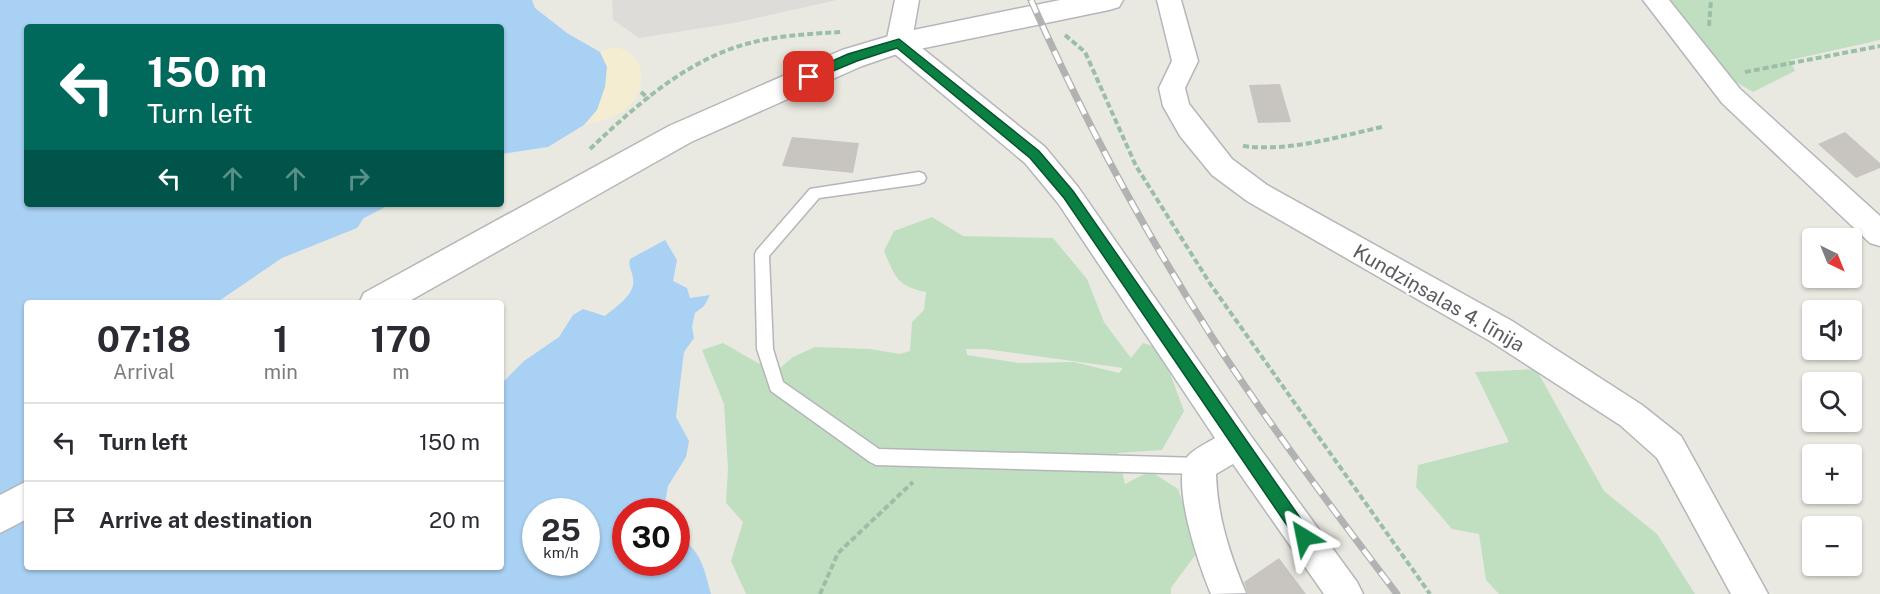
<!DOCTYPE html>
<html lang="en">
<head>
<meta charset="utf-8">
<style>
  body { margin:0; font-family:"Public Sans",sans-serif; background:#f2f2f3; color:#2b2b33; height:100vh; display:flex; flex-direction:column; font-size:22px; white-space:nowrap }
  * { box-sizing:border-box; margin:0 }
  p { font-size:20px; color:#7c7c81 }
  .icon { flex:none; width:33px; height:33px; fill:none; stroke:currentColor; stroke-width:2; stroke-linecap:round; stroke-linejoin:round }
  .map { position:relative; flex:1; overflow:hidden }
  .sheet { position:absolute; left:24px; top:300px; width:480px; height:270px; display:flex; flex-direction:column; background:#fff; border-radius:6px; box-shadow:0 2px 4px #0004 }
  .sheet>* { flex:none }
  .banner { position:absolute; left:24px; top:24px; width:480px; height:183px; border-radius:6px; box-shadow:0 2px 4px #0004; background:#00695c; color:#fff; overflow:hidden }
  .needle { width:39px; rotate:137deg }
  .controls { position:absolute; left:1802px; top:228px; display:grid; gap:12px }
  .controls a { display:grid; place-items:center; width:60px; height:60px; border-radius:6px; background:#fff; box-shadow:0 2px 4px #0004; font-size:30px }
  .speed { position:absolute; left:522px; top:498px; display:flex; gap:12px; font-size:30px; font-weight:700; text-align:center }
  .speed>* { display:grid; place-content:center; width:78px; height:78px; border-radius:50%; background:#fff; box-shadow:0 2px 4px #0004; line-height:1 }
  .speed small { font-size:15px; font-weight:400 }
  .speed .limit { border:9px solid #d22; background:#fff; color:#111 }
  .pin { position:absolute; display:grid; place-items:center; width:51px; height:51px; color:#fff; margin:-26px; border-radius:12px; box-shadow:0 3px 9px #0006 }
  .me { position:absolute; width:66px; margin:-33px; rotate:325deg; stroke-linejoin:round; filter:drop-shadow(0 0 4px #0008) }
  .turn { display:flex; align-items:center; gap:21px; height:126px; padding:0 24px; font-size:27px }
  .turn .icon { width:78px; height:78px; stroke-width:2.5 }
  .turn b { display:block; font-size:42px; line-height:51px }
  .lanes { display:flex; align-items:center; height:57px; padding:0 24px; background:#0003; justify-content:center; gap:30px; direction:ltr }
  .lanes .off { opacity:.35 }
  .eta { display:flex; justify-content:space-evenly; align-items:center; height:102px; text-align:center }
  .eta b { font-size:36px; font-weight:700; line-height:42px }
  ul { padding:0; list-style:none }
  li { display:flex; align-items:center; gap:18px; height:78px; padding:0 24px; border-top:2px solid #e1e1e2 }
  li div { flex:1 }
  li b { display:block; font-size:22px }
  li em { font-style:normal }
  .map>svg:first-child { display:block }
</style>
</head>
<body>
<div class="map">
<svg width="1880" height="594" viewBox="0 0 1880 594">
  <rect width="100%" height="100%" fill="#eae9e1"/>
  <path fill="#dedcd9" d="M612 0H837L734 23 639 38 613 20Z"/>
  <g fill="#c0dfc1" fill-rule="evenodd">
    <path d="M1662 0H1880V40L1790 60 1795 71 1753 92 1733 80Z"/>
    <path d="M932 217 963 236 1053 238 1087 279 1104 322 1131 358 1143 343 1167 350 1171 376 1184 411 1162 450 1118 453 1125 484 1150 471 1178 489 1199 550 1171 588V594H746L731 561 743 522 726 503 728 468 724 404 702 350 723 343 758 363 780 368 793 357 815 347 870 349 900 354 910 351 912 322 924 310 926 292C897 286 895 277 884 251L894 231ZM966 349H985L1123 368 1119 373 1074 362 1019 363 967 355Z"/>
    <path d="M1536 369 1604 491 1657 534 1695 594H1499L1486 580 1479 534 1452 529 1416 487 1418 465 1509 442 1475 372Z"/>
  </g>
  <path fill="#f4edd2" d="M614 47C643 51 650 84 631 104 618 118 601 121 584 125L597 110 607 67 600 52Z"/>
  <path fill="#a9d1f3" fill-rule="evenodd" d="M0 0H532L535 8 567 33 600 52 607 67 605 87 597 110 584 125 548 147 501 154V27H27V204H391L364 218 357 228 282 258 216 303H27V567H501V384L524 361 559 337 573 315 583 309 605 316C616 306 636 295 633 278 632 270 628 267 630 259L665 240 677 260 673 281 687 288 690 298 710 295 704 306 695 313 692 327 694 338 684 352 676 417 689 441 686 457 668 486 665 503 667 511 626 512V562H676L677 535C702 552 703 566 711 594H0ZM536 512H586V562H536Z"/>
  <g fill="#c8c5c0">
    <path d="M1280 84 1291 122 1258 123 1249 85Z"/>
    <path d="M1845 132 1880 163V168L1856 178 1818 144Z"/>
    <path d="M792 137 859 143 853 173 782 166Z"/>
    <path d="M1279 558 1306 594H1248L1244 582Z"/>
  </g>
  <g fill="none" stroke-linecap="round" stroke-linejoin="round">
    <defs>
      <path id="service" d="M919 172 924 174 926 178 924 182 919 184 819 198 769 256 773 349 783 382 879 449 1200 458 1206 460 1208 466 1206 472 1200 474 876 465 870 462 771 391 757 349 755 254 757 250 810 189Z"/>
      <g id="minor">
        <path d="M895 0H919L912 40 1045 147 1078 187 1248 432 1357 582 1363 594H1324L1233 464 1216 474C1217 516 1230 555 1246 593L1211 594C1200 568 1169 480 1188 456 1194 449 1207 443 1215 438L1058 203 1025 163 890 50 886 43Z"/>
        <path d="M1157 0H1181L1198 61 1185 88 1189 104 1232 159 1267 185 1512 321 1642 405 1681 436 1768 594H1731L1657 458 1620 425 1490 341 1247 201 1212 175 1180 136 1163 106 1159 88 1172 61Z"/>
        <path d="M1643 0H1669L1740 89 1880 216V246L1870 243 1722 103Z"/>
      </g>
      <g id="tertiary">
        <path d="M1060 0H1123L1119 7 1109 10 900 53 862 66 691 142 406 303H359L364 293 669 126 842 50 899 33Z"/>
        <path d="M27 481V519L0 533V495Z"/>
      </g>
    </defs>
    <use href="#service" stroke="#b4b6ba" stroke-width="3"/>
    <use href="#minor" stroke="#b4b6ba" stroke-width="3"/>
    <use href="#tertiary" stroke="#b4b6ba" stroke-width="3"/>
    <g stroke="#9abfa6" stroke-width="4" stroke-dasharray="6 3" stroke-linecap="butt">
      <path d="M1709 26 1711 0"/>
      <path d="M1065 35 1085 52 1136 166 1211 285 1430 594"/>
      <path d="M1745 72 1880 46"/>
      <path d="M641 92 649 99"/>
      <path d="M1243 146C1290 152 1336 137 1382 127"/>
      <path d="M590 149C630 111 675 70 728 50 764 36 804 34 842 32"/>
      <path d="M820 594 838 553 913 482"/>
    </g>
    <use href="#service" fill="#fff" fill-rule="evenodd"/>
    <use href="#minor" fill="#fff" fill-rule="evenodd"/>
    <use href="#tertiary" fill="#fff" fill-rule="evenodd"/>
    <defs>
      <path id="rail" d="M1031 0C1083 118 1144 231 1214 340 1271 427 1334 511 1397 594"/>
    </defs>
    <use href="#rail" stroke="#b1b2b2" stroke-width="7"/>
    <use href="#rail" stroke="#fff" stroke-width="4.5" stroke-dasharray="14" stroke-linecap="butt"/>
  </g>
  <path fill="#0b8043" stroke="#07532c" stroke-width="1.5" d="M899 39 1039 151 1073 191 1310 532 1312 537 1310 543 1304 545 1299 543 1064 198 1030 158 897 48 857 61 809 81 803 77 805 73 848 54Z"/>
  <g text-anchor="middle" stroke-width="4.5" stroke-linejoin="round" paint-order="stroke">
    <g font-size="20" fill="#5a5c60" stroke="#fff">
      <text transform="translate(1439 298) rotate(30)" y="7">Kundziņsalas 4. līnija</text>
    </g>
  </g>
</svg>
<div class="controls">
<a><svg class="needle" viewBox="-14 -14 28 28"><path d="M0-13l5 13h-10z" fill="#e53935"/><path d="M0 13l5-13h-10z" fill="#7c7c81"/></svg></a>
<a><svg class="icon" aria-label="sound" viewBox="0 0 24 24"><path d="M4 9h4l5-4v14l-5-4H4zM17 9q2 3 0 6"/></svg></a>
<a><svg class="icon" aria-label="search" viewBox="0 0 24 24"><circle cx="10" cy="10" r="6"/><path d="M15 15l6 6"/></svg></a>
<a>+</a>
<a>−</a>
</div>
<div class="speed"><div>25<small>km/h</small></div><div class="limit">30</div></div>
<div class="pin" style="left:809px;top:77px;background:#d93025"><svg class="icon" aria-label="arrive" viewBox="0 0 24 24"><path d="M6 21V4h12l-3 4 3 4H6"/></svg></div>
<svg class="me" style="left:1304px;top:537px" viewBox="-20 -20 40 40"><path d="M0-17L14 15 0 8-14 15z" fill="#0b8043" stroke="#fff" stroke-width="4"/></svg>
<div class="banner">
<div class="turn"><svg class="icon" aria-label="left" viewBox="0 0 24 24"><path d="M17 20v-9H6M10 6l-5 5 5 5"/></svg><div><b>150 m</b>Turn left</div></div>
<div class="lanes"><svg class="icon" aria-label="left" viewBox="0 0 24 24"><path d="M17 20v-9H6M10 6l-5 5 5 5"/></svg><svg class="icon off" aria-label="ahead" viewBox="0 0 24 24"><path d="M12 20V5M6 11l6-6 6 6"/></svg><svg class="icon off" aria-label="ahead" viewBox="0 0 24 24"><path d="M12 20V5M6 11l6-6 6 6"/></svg><svg class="icon off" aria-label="right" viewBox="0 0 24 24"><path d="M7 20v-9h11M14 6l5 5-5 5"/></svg></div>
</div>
<section class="sheet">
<div class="eta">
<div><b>07:18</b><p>Arrival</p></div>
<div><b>1</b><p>min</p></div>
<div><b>170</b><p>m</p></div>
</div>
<ul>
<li><svg class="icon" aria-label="left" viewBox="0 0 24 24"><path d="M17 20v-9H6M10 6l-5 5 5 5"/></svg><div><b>Turn left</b></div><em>150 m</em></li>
<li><svg class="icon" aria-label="arrive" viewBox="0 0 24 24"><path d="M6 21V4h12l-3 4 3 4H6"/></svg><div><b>Arrive at destination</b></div><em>20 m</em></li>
</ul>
</section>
</div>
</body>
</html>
